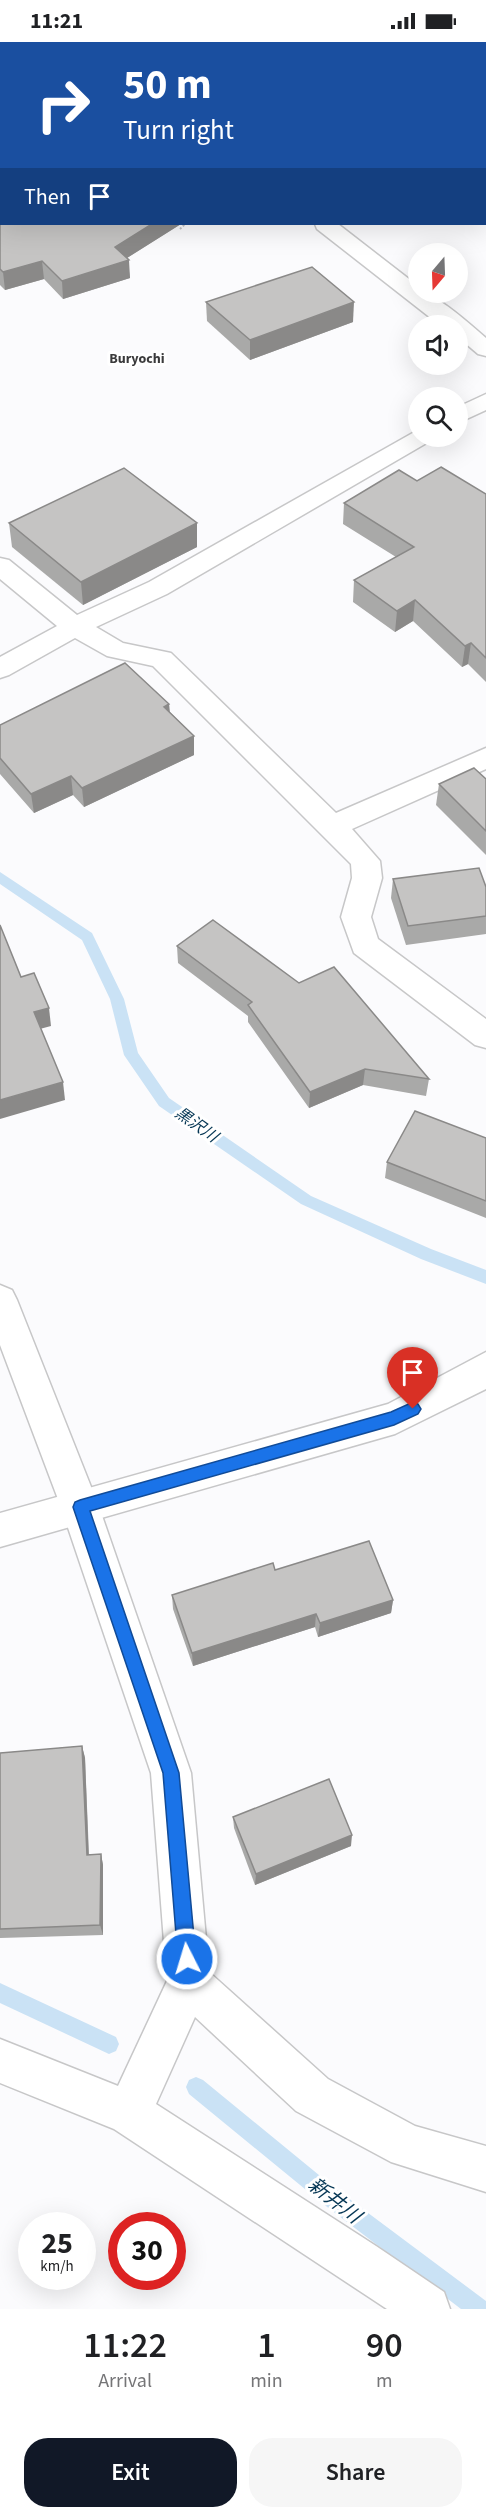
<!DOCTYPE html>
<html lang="en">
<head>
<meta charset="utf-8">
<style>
  body { margin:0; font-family:"Source Sans 3","Noto Sans JP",sans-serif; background:#f6f6f6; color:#202124; height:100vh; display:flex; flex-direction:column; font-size:22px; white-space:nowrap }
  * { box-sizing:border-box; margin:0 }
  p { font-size:20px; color:#757577 }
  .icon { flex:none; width:33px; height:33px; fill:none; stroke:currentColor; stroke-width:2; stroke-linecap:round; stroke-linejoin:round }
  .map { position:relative; height:2267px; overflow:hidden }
  .details { display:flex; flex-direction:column; background:#fff; flex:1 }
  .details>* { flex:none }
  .hud { position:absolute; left:0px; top:0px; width:486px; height:183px; box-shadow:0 6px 24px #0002; background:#1a4fa0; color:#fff; overflow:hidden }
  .needle { width:39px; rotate:199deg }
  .fabs { position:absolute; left:408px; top:201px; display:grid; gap:12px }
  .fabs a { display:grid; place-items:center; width:60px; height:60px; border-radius:50%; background:#fff; box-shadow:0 6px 24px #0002; font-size:30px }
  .speed { position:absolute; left:18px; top:2170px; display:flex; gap:12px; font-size:30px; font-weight:700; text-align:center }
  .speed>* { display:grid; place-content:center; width:78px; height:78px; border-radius:50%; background:#fff; box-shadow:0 6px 24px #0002; line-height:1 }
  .speed small { font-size:15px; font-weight:400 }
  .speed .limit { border:9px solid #d22; background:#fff; color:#111 }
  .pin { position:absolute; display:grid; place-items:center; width:51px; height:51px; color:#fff; margin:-62px -26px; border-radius:50% 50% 50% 0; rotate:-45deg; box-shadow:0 0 6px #0007 }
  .pin .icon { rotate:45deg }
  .me { position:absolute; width:66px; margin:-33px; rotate:355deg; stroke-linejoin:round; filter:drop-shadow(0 0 4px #0008) }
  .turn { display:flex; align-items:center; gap:21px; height:126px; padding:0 24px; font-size:27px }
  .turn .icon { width:78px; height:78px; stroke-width:2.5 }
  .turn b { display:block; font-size:42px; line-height:51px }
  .then { display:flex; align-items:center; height:57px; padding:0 24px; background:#0003; gap:12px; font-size:22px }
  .eta { display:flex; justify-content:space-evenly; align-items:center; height:102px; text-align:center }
  .eta b { font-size:36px; font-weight:600; line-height:42px }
  .action { display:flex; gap:12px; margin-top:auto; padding:12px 24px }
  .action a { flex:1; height:69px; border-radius:24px; background:#111827; color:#fff; font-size:24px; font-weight:600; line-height:69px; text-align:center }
  .action a+a { background:#f6f6f6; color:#202124 }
  .status { display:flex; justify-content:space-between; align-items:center; height:42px; padding:0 30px; background:#fff; direction:ltr }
  .status svg { height:16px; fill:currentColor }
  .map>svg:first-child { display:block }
</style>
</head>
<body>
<div class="status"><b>11:21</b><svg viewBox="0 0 49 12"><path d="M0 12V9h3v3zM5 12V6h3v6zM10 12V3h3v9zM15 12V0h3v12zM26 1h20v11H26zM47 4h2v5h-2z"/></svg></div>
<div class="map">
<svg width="486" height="2267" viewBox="0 0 486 2267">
  <rect width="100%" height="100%" fill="#fbfbfd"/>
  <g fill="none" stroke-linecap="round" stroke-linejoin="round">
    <g fill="#cae2f5" fill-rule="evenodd">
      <path d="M0 830 92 891 124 957 138 1011 169 1056 311 1154 431 1207 486 1228V1242L421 1217 301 1162 159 1064 124 1013 110 957 82 898 0 842Z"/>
      <path d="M0 1941 116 1995 119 2002 116 2009 109 2012 0 1961Z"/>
      <path d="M196 2035 203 2038 336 2147 486 2259V2267H461L322 2161 189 2052 186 2045 189 2038Z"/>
    </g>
    <defs>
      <g id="street">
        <rect x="137" y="0" width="20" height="2"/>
        <rect x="484" y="13" width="2" height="12"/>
        <path d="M486 352V368L458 381V365Z"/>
        <path d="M418 388V394H434L430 399 167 552 96 585 123 601 171 611 336 771 486 706V727L352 787 380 819 382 836 371 875 378 897 486 977V1006L475 1003 354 911 341 875 352 836 351 822 153 624 107 614 75 596 9 633 0 636V615L57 584 0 537V516L9 518 77 573 149 540Z"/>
        <path d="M0 1243 12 1248 17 1258 99 1465 191 1731 209 1930 328 2037 415 2084 486 2104V2150L391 2120 296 2069 195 1975 156 2062 376 2204 444 2250 450 2267H387L114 2087 0 2041V1997L118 2044 167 1939 151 1731 61 1465 0 1303Z"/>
      </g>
      <g id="secondary">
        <path d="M248 0H270L247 2Z"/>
        <path d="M315 182H338L418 244V250C435 250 472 284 486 296V314L478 312 458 295V284H441L317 187Z"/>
        <path d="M486 1310V1347L395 1392 0 1505V1471L388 1362Z"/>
      </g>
      <path id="highway" d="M284 0H309L283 2Z"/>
    </defs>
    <use href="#street" stroke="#c7c7c8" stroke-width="3"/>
    <use href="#secondary" stroke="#c7c7c8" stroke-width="3"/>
    <use href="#highway" stroke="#d8d8d8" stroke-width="3"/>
    <g stroke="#c0c0c2" stroke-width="2" stroke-dasharray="2 2" stroke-linecap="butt">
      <path d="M191 0 201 1"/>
      <path d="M180 187 185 182"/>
    </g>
    <use href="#street" fill="#fff" fill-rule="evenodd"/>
    <use href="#secondary" fill="#fff" fill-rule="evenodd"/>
    <use href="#highway" fill="#ce7189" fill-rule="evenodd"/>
  </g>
  <g fill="#a9a9a8">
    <path d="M0 0 2 2V182H181L127 216 130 236 63 257 44 237 5 248 0 243Z"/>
    <path d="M206 260 353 280 250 318 207 279Z"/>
    <path d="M417 439 486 452V640L468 622 462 625 413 579 395 590 353 560 354 538 396 515 343 482 344 461Z"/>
    <path d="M9 481H197V505L83 563 12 505Z"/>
    <path d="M169 662 170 670 194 694V713L84 765 73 753 34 771 0 732V683Z"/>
    <path d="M486 737V813L436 763 439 742Z"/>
    <path d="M393 837 486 845V892L406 903 391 856Z"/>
    <path d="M177 904 429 1037 426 1054 363 1043 309 1066 248 980V974L178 921Z"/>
    <path d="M486 1096V1176L385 1136 387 1120Z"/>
    <path d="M275 1528 393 1558 391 1571 318 1595 315 1585 193 1624 173 1567 172 1553Z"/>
    <path d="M82 1704 85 1716 89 1812H101L103 1823V1893L0 1896V1711Z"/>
    <path d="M233 1775 351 1804 255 1843 234 1786Z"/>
  </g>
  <g fill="#8a8988">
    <path d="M0 38 2 51V56L0 57Z"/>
    <rect x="484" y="65" width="2" height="17"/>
    <path d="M152 182H181L119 221 129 218 130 236 63 257 62 239Z"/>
    <path d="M42 219 44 237 5 248 3 230Z"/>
    <path d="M354 260 353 280 250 318V298Z"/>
    <path d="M197 481V505L83 563 81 540Z"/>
    <path d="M415 558 413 579 395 590 397 569Z"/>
    <path d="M471 601 468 622 462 625 465 604Z"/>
    <path d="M169 662 170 681 164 665Z"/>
    <path d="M194 694V713L84 765 82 746Z"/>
    <path d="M71 734 73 753 34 771 31 752Z"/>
    <path d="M49 966 51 984 36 988 34 970Z"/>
    <path d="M365 1027 363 1043 309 1066 310 1050Z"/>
    <path d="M63 1040 65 1058 0 1077V1058Z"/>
    <path d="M393 1558 391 1571 318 1595 320 1581Z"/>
    <path d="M316 1572 315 1585 193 1624 192 1611Z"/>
    <path d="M82 1704 85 1716 89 1823 87 1813Z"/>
    <path d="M352 1793 351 1804 255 1843 256 1832Z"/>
    <path d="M101 1812 103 1823V1893L100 1883Z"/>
  </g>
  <g fill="#c5c4c3" stroke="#8a8988" stroke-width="1.5">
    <path d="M0 0H97V2H2V39L0 38Z"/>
    <rect x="366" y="0" width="65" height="2"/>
    <rect x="484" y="25" width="2" height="40"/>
    <path d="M0 53H2V182H152L115 205 129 218 62 239 42 219 3 230 0 227Z"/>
    <path d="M312 225 354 260 250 298 206 260Z"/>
    <path d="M441 425 486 452V616L471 601 465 604 415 558 397 569 354 538 414 505 344 461 399 428 417 439Z"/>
    <path d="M124 426 197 481 81 540 9 481Z"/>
    <path d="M125 621 169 662 164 665 194 694 82 746 71 734 31 752 0 716V683Z"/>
    <path d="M474 726 486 737V789L439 742Z"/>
    <path d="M479 826 486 845V874L408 884 393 837Z"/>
    <path d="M213 878 299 941 334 925 429 1037 365 1027 310 1050 248 963 252 960 177 904Z"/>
    <path d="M0 883 21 935 34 931 49 966 34 970 63 1040 0 1058Z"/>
    <path d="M415 1069 486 1096V1159L387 1120Z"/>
    <path d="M369 1499 393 1558 320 1581 316 1572 192 1611 172 1553 273 1521 275 1528Z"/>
    <path d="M82 1704 87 1813 101 1812 100 1883 0 1887V1711Z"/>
    <path d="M329 1737 352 1793 256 1832 233 1775Z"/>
  </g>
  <path fill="#1a73e8" stroke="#114b97" stroke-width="1.5" d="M413 1360 418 1362 421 1367 418 1372 394 1383 90 1469 179 1731 196 1917 193 1923 187 1926 181 1923 178 1917 163 1731 73 1465 75 1460 80 1458 391 1370Z"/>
  <g text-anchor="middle" stroke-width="6" stroke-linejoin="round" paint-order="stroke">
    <g font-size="14" font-weight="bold" fill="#3a3a3b" stroke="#fff">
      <text x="137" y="321">Buryochi</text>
    </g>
    <g font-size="16" font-style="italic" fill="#053654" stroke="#fff">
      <text transform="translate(197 1082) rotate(35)" y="6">黒沢川</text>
    </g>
    <g font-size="20" font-style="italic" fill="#053654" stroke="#fff">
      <text transform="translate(335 2158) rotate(38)" y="7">新井川</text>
    </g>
  </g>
</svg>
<div class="fabs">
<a><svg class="needle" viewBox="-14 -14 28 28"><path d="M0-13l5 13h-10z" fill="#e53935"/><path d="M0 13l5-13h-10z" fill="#757577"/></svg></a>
<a><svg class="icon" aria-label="sound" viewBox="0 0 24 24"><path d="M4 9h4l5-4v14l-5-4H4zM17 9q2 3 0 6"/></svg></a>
<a><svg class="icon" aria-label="search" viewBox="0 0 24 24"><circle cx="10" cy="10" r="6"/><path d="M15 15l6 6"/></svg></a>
</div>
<div class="speed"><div>25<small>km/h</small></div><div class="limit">30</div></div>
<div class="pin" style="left:413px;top:1367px;background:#d93025"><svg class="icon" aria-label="arrive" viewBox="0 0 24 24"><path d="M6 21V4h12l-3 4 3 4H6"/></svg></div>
<svg class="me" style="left:187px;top:1917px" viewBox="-20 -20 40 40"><circle r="17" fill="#1a73e8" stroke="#fff" stroke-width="3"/><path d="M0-11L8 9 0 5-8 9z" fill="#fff"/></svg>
<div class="hud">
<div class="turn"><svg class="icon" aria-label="right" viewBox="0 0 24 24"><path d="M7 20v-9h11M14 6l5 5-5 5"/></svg><div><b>50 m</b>Turn right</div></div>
<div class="then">Then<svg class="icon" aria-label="arrive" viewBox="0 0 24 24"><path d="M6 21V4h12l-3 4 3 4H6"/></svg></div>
</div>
</div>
<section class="details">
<div class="eta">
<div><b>11:22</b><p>Arrival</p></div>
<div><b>1</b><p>min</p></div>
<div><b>90</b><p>m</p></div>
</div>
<div class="action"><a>Exit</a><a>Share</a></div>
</section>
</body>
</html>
